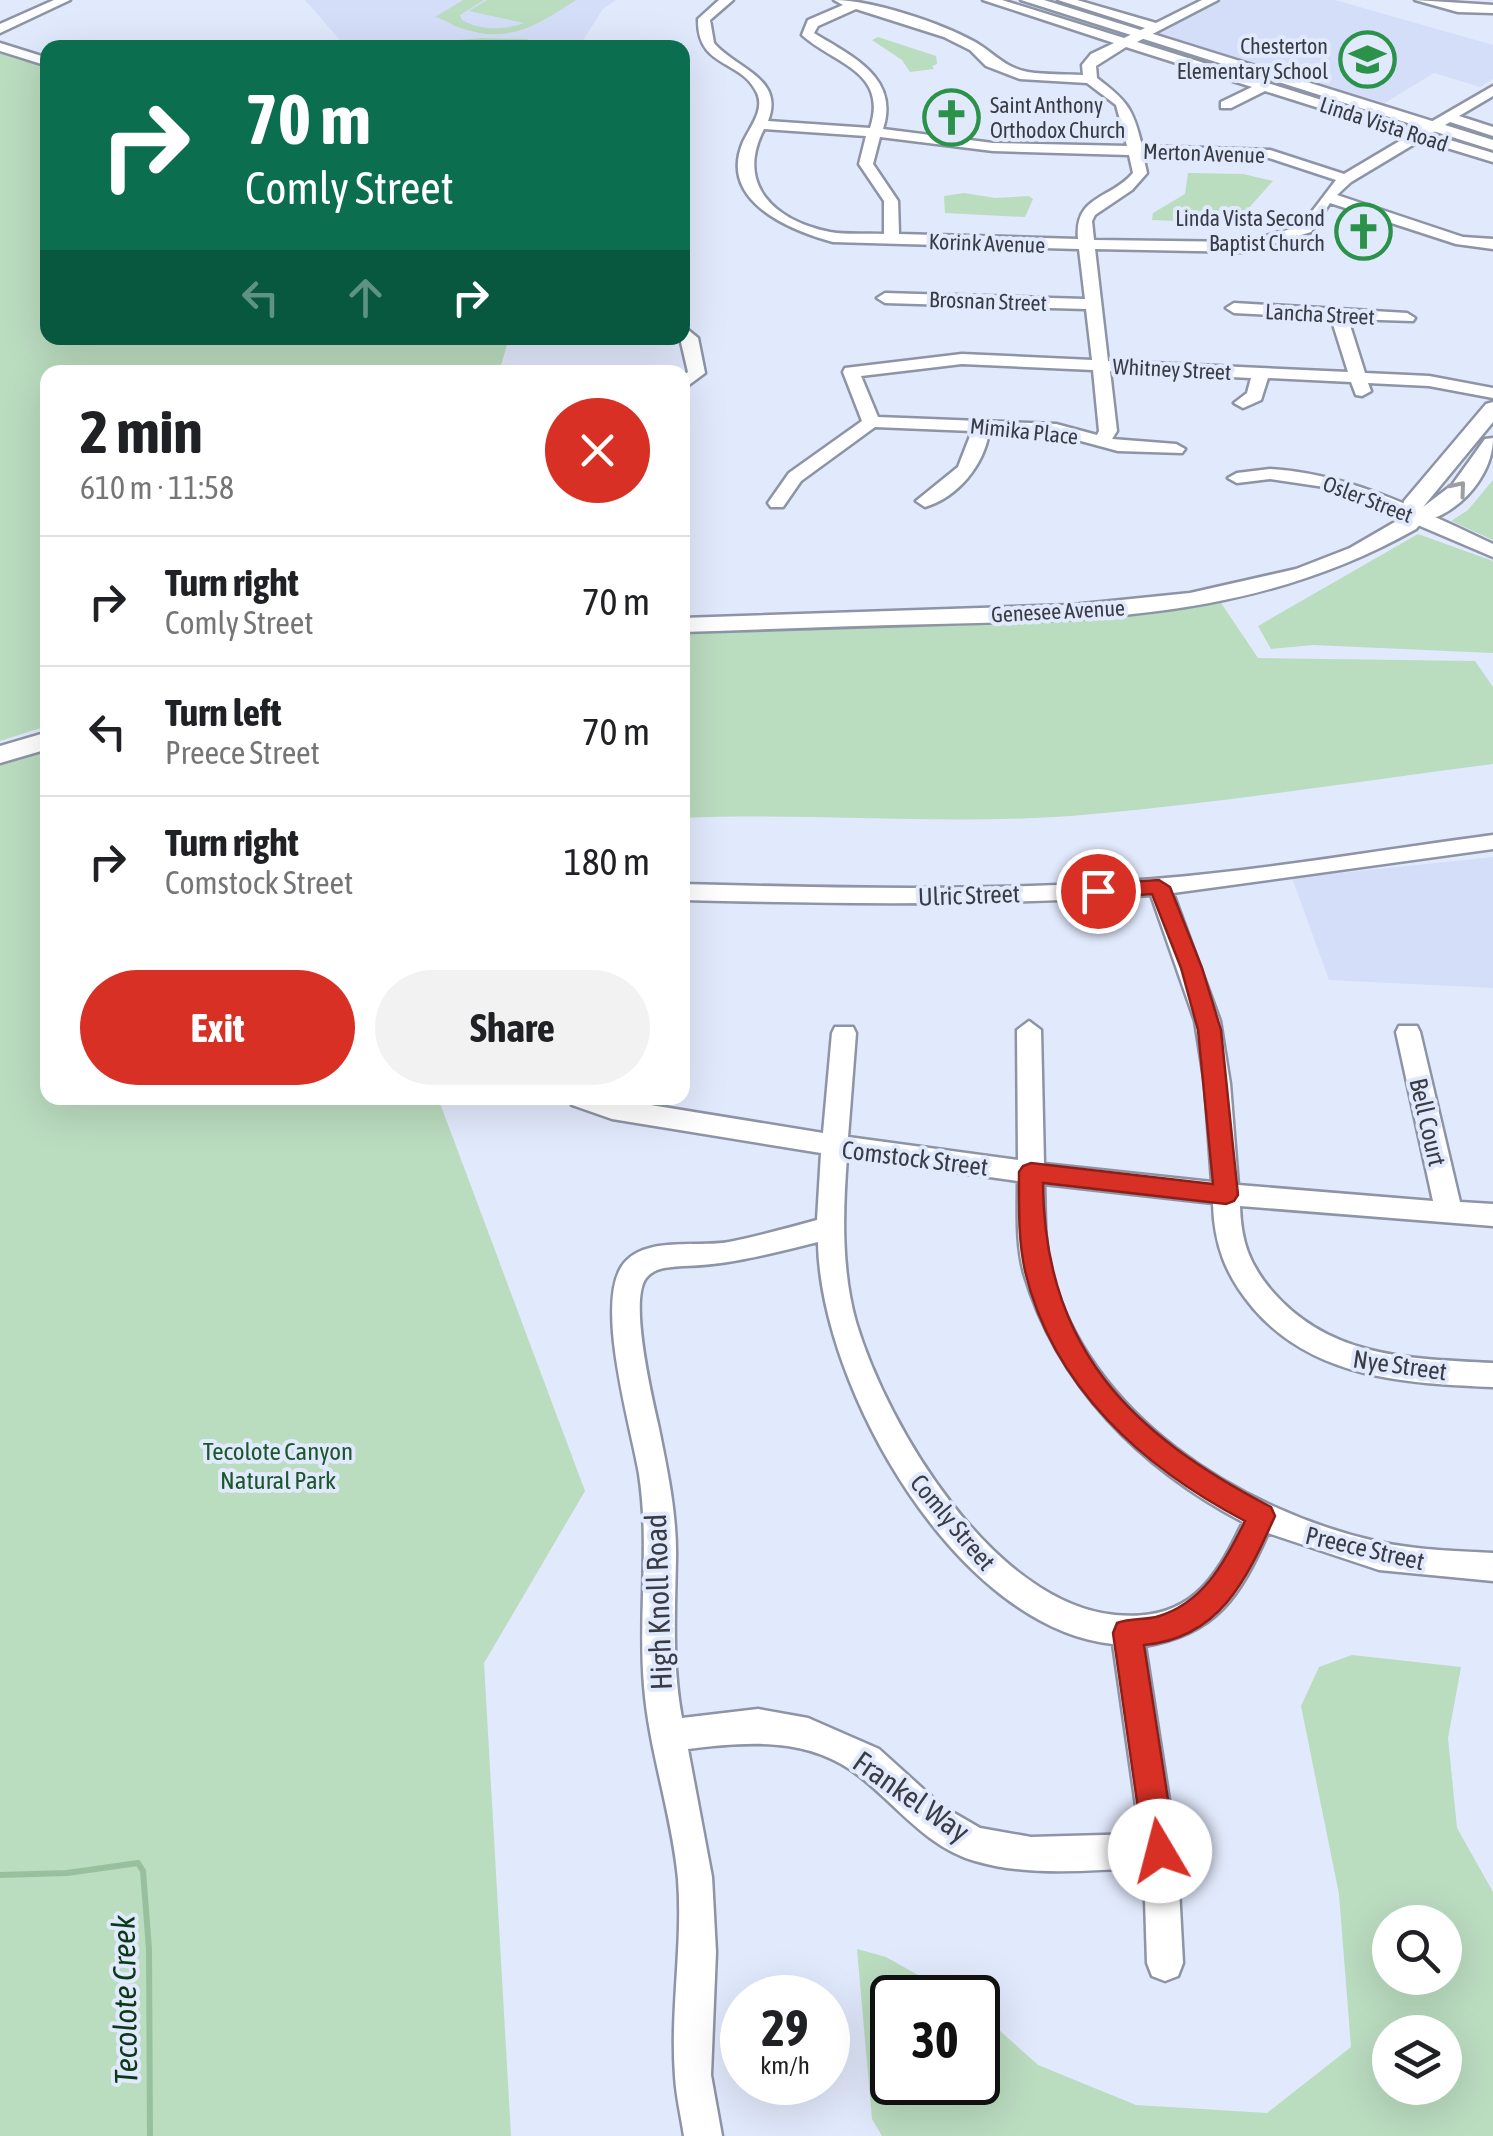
<!DOCTYPE html>
<html lang="en">
<head>
<meta charset="utf-8">
<style>
  body { margin:0; font-family:"Asap Condensed",sans-serif; background:#f2f2f2; color:#202124; height:100vh; display:flex; flex-direction:column; font-size:38px; white-space:nowrap }
  * { box-sizing:border-box; margin:0 }
  p { font-size:32px; color:#757577 }
  .icon { flex:none; width:55px; height:55px; fill:none; stroke:currentColor; stroke-width:2; stroke-linecap:round; stroke-linejoin:round }
  .map { position:relative; flex:1; overflow:hidden }
  .details { position:absolute; left:40px; top:365px; width:650px; height:740px; display:flex; flex-direction:column; background:#fff; border-radius:20px; box-shadow:0 10px 40px #0002 }
  .details>* { flex:none }
  .guide { position:absolute; left:40px; top:40px; width:650px; height:305px; border-radius:20px; box-shadow:0 10px 40px #0002; background:#0b6e4f; color:#fff; overflow:hidden }
  .fabs { position:absolute; left:1372px; top:1905px; display:grid; gap:20px }
  .fabs a { display:grid; place-items:center; width:90px; height:90px; border-radius:50%; background:#fff; box-shadow:0 10px 40px #0002; font-size:50px }
  .speed { position:absolute; left:720px; top:1975px; display:flex; gap:20px; font-size:50px; font-weight:700; text-align:center }
  .speed>* { display:grid; place-content:center; width:130px; height:130px; border-radius:50%; background:#fff; box-shadow:0 10px 40px #0002; line-height:1 }
  .speed small { font-size:25px; font-weight:400 }
  .speed .limit { border:5px solid #111; border-radius:15px; background:#fff; color:#111 }
  .pin { position:absolute; display:grid; place-items:center; width:85px; height:85px; color:#fff; margin:-42px; border:5px solid #fff; border-radius:50%; box-shadow:0 2px 10px #0007 }
  .me { position:absolute; width:110px; margin:-55px; rotate:352deg; stroke-linejoin:round; filter:drop-shadow(0 0 8px #0008) }
  .turn { display:flex; align-items:center; gap:35px; height:210px; padding:0 40px; font-size:45px }
  .turn .icon { width:130px; height:130px; stroke-width:2.5 }
  .turn b { display:block; font-size:70px; line-height:85px }
  .lanes { display:flex; align-items:center; height:95px; padding:0 40px; background:#0003; justify-content:center; gap:50px; direction:ltr }
  .lanes .off { opacity:.35 }
  .round { display:grid; place-items:center; flex:none; width:105px; height:105px; border-radius:52px; background:#f2f2f2 }
  .head { display:flex; align-items:center; justify-content:space-between; height:170px; padding:0 40px }
  h1 { font-size:60px; font-weight:700; line-height:75px }
  .cta { display:flex; gap:20px; margin-top:auto; padding:20px 40px }
  .cta a { flex:1; height:115px; border-radius:60px; background:#d93025; color:#fff; font-size:40px; font-weight:700; line-height:115px; text-align:center }
  .cta a+a { background:#f2f2f2; color:#202124 }
  ul { padding:0; list-style:none }
  li { display:flex; align-items:center; gap:30px; height:130px; padding:0 40px; border-top:2px solid #e0e0e0 }
  li div { flex:1 }
  li b { display:block; font-size:38px }
  li em { font-style:normal }
  .map>svg:first-child { display:block }
</style>
</head>
<body>
<div class="map">
<svg width="1493" height="2136" viewBox="0 0 1493 2136">
  <rect width="100%" height="100%" fill="#e1e9fc"/>
  <g fill="#d5def8">
    <path d="M305 0H616L603 9 578 48 346 47Z"/>
    <path d="M1223 0H1335L1493 45V79L1480 87 1434 73 1385 103 1156 33Z"/>
    <path d="M1493 857V988L1329 980 1292 878Z"/>
  </g>
  <g fill="#badcbf" fill-rule="evenodd">
    <path d="M463 0H484L460 15 462 20C481 31 504 30 524 23L469 11 487 0H576C539 24 510 44 464 29 452 26 447 20 435 17Z"/>
    <path d="M878 37 936 56 937 64 932 66 934 69 910 72 902 60 872 40Z"/>
    <path d="M480 38 527 39 534 43V48L393 47Z"/>
    <path d="M0 52 47 68 48 338H509L499 372H48L47 726 0 741Z"/>
    <path d="M1188 173 1243 174 1273 181 1247 210 1225 223 1152 220 1153 213 1185 194Z"/>
    <path d="M964 193 995 198 1029 196 1033 199 1025 217 945 213 944 196Z"/>
    <path d="M1493 480V540L1451 521 1468 510Z"/>
    <path d="M1418 534 1493 561V653L1313 645 1271 649 1258 626Z"/>
    <path d="M1219 600 1258 658 1475 661 1493 687V764C1360 781 1227 802 1093 814 956 827 819 812 683 818L682 629 748 630 1156 610Z"/>
    <path d="M47 750 48 1098H438L585 1491 484 1663 511 2136H0V764Z"/>
    <path d="M1352 1655 1461 1667 1448 1738 1457 1828 1493 1892V2136H882L872 2119 857 1949 886 1957 957 1997 892 1998V2082H978V2011L1038 2065 1136 2105 1267 2113 1351 2047 1339 1894 1301 1706 1319 1667ZM1390 1922H1445V1978H1390ZM1390 2032H1445V2088H1390Z"/>
  </g>
  <g fill="none" stroke-linecap="round" stroke-linejoin="round">
    <path stroke="#98c09e" stroke-width="6" d="M0 1875 67 1873 138 1863 143 1871 149 1949 150 2136"/>
  </g>
  <path fill="#a3a9bb" stroke="#777d8e" stroke-width="2.5" d="M945 105 969 107 956 134 936 132Z"/>
  <g fill="none" stroke-linecap="round" stroke-linejoin="round">
    <defs>
      <g id="minor">
        <path d="M54 0H70L0 33V24Z"/>
        <path d="M719 0H733L710 20 714 43C736 69 785 78 768 121L870 128C889 71 834 64 802 35L808 20 843 5 834 0C872 0 941 23 975 42 994 53 1005 68 1028 72 1046 75 1065 74 1083 75L1082 65 1091 54 1114 43 983 0H1002L1124 38 1145 28 1058 0H1077L1156 23 1202 0H1218L1137 42 1417 130 1493 86V96L1459 116 1493 127V136L1450 122 1430 134 1493 153V162L1421 140 1351 182 1337 195 1463 237 1493 239V249L1456 244 1330 203 1311 232 1246 252 1095 249 1108 361 1348 372 1331 318 1234 313 1226 308 1234 303 1407 313 1415 318 1413 321 1348 319 1365 373 1429 376 1493 388V398L1429 386 1368 383 1371 391 1362 396 1356 395 1351 382 1268 378 1261 400 1243 408 1234 403 1247 393 1251 378 1110 371 1117 431 1112 439 1176 444 1185 449 1182 453 1118 451 1055 434 989 432C984 465 958 497 925 507L916 501 958 467 972 431 875 427 801 481 783 507H771L768 503 789 473 862 421 843 372 845 368 962 354 1092 360 1086 309 885 303 877 298 885 293 1085 299 1079 249 833 242C789 230 718 201 743 142 750 127 765 110 757 93 741 58 697 69 698 19ZM856 9 944 37 970 50 986 66 1020 79 1087 83 1116 105 1127 146 993 143 883 129C900 77 851 56 814 33L818 26ZM1126 47 1252 87 1221 102V108H1231L1265 91 1408 136 1344 174 1270 150 1142 146C1133 108 1127 101 1097 78L1096 66ZM764 129 866 136 859 164 884 201V234C867 233 847 235 830 232 775 221 735 185 764 129ZM880 137 993 151 1129 155 1133 173C1110 200 1074 195 1078 239L899 234 898 201 873 164ZM1143 155 1269 158 1336 180 1301 226 1245 242 1094 240 1092 221 1095 215 1132 190 1147 173ZM962 364 1093 370 1099 431 1097 435 1056 424 878 417 861 376Z"/>
        <path d="M1415 0 1493 5V13L1458 12Z"/>
        <path d="M0 43 48 58V66L0 51Z"/>
        <path d="M682 325 698 338 705 373 682 390V376L688 372 680 338Z"/>
        <path d="M1270 469C1351 474 1420 510 1493 544V557L1331 488 1270 479 1237 483 1228 478 1237 473Z"/>
        <path d="M1493 835V849L1173 893 1220 1021 1230 1084 1238 1185 1433 1201 1396 1032 1399 1026H1417L1420 1032 1460 1202 1493 1204V1226L1240 1206C1241 1241 1249 1264 1272 1291 1330 1358 1410 1359 1493 1363V1387C1406 1383 1314 1379 1253 1308 1226 1276 1214 1245 1213 1203L1044 1184C1045 1212 1044 1240 1050 1268 1087 1415 1240 1511 1379 1542 1416 1550 1455 1551 1493 1553V1581L1379 1570 1268 1533C1240 1596 1217 1634 1145 1646L1177 1851 1183 1963 1178 1976 1165 1981 1152 1976 1147 1963 1144 1868C1088 1870 1029 1877 975 1861 926 1847 896 1804 858 1775 807 1736 747 1742 688 1749L712 1877 716 1952 711 2075 722 2136H684C681 2116 676 2096 675 2076 670 2011 683 1945 678 1879 672 1814 649 1751 644 1686 638 1615 650 1545 639 1474 631 1427 595 1306 622 1266 643 1235 698 1248 729 1242 759 1236 788 1228 817 1220L821 1153 612 1119 572 1105 569 1098H608L823 1133 832 1033 835 1027H853L856 1033 848 1137 1018 1160 1017 1030 1029 1021 1041 1030 1044 1164 1212 1182 1205 1084 1195 1021 1151 895C995 906 839 904 682 900V884C840 888 997 892 1154 879 1267 870 1380 850 1493 835ZM847 1157 1018 1181C1018 1211 1016 1244 1024 1273 1058 1387 1141 1468 1243 1522 1215 1582 1188 1622 1115 1615 994 1603 888 1429 856 1322 841 1269 843 1211 847 1157ZM818 1242C820 1386 956 1628 1113 1644L1140 1834 1031 1837 980 1828 942 1806 879 1749 808 1718 758 1709 682 1718C672 1665 675 1613 676 1559 677 1514 667 1468 658 1424 652 1397 627 1294 648 1276 657 1267 671 1267 684 1266 730 1265 773 1253 818 1242Z"/>
      </g>
      <g id="major">
        <path d="M1021 0H1044L1493 140V150Z"/>
        <path d="M1493 402V422L1423 507 1452 485 1485 439 1493 438C1493 468 1471 499 1443 514 1432 520 1423 519 1416 529 1262 616 1107 620 935 624 851 626 767 629 682 632V618L1072 605 1190 593 1296 569 1350 548 1400 519 1404 501 1486 404Z"/>
        <path d="M48 732V749L0 763V746Z"/>
      </g>
    </defs>
    <use href="#minor" stroke="#8d94a5" stroke-width="5"/>
    <use href="#major" stroke="#8d94a5" stroke-width="5"/>
    <use href="#minor" fill="#fff" fill-rule="evenodd"/>
    <use href="#major" fill="#fff" fill-rule="evenodd"/>
  </g>
  <defs><path id="oneway-chevron" d="M-2-3.5L2.5 0L-2 3.5" fill="none" stroke-width="1.6" stroke-linecap="round" stroke-linejoin="round" transform="scale(2.5)"/></defs>
  <use stroke="#9c9ea2" href="#oneway-chevron" transform="translate(1459 488) rotate(-50)"/>
  <path fill="#d93025" stroke="#8d1f18" stroke-width="2.5" d="M1159 880 1170 887 1202 968 1221 1030 1238 1195 1234 1201 1226 1204 1043 1183C1044 1349 1131 1434 1271 1507L1275 1516C1247 1578 1221 1638 1144 1645L1176 1851 1171 1862 1160 1866 1149 1862 1144 1851 1113 1633 1117 1623C1130 1618 1143 1620 1156 1617 1203 1604 1225 1562 1245 1521 1144 1468 1053 1388 1025 1271 1018 1239 1019 1206 1019 1172L1023 1166 1031 1163 1213 1184 1198 1030 1181 968 1152 894 1098 898 1087 891 1098 884Z"/>
  <defs>
    <symbol id="school-ring" viewBox="-11 -11 22 22"><circle r="9.5" fill="#e1e9fc" stroke="#2a9249" stroke-width="1.5"/><path d="M0-5L7-2L0 1L-7-2ZM-4 1L0 2.5L4 1V4Q0 6-4 4Z" fill="#2a9249"/></symbol>
    <symbol id="church-ring" viewBox="-11 -11 22 22"><circle r="9.5" fill="#e1e9fc" stroke="#2a9249" stroke-width="1.5"/><path d="M-1.2-6h2.4v3.5h3.3v2.4h-3.3V6h-2.4V-.1h-3.3v-2.4h3.3Z" fill="#2a9249"/></symbol>
  </defs>
  <g fill-rule="evenodd">
    <use href="#school-ring" x="1336" y="28" width="63" height="63"/>
    <use href="#church-ring" x="920" y="86" width="63" height="63"/>
    <use href="#church-ring" x="1332" y="200" width="63" height="63"/>
  </g>
  <g text-anchor="middle" stroke-width="8" stroke-linejoin="round" paint-order="stroke">
    <g font-size="22" fill="#393c44" stroke="#e1e9fc" text-anchor="end">
      <text x="1328" y="54">Chesterton<tspan x="1328" dy="25">Elementary School</tspan></text>
      <text x="990" y="113" text-anchor="start">Saint Anthony<tspan x="990" dy="25">Orthodox Church</tspan></text>
      <text x="1325" y="226">Linda Vista Second<tspan x="1325" dy="25">Baptist Church</tspan></text>
    </g>
    <g font-size="22" fill="#393c44" stroke="#e1e9fc">
      <text transform="translate(1384 124) rotate(18)" y="8">Linda Vista Road</text>
      <text transform="translate(1204 153) rotate(2)" y="8">Merton Avenue</text>
      <text transform="translate(987 243) rotate(2)" y="8">Korink Avenue</text>
      <text transform="translate(988 301) rotate(2)" y="8">Brosnan Street</text>
      <text transform="translate(1320 314) rotate(3)" y="8">Lancha Street</text>
      <text transform="translate(1172 369) rotate(3)" y="8">Whitney Street</text>
      <text transform="translate(1024 431) rotate(6)" y="8">Mimika Place</text>
      <text transform="translate(1368 499) rotate(21)" y="8">Osler Street</text>
      <text transform="translate(1058 611) rotate(-3)" y="8">Genesee Avenue</text>
    </g>
    <g font-size="25" fill="#393c44" stroke="#e1e9fc">
      <text transform="translate(969 895) rotate(-2)" y="9">Ulric Street</text>
      <text transform="translate(1428 1122) rotate(77)" y="9">Bell Court</text>
      <text transform="translate(915 1158) rotate(7)" y="9">Comstock Street</text>
      <text transform="translate(1400 1365) rotate(8)" y="9">Nye Street</text>
      <text transform="translate(953 1522) rotate(50)" y="9">Comly Street</text>
      <text transform="translate(1365 1548) rotate(13)" y="9">Preece Street</text>
    </g>
    <g font-size="25" fill="#1c562b" stroke="#e1e9fc">
      <text x="278" y="1460">Tecolote Canyon<tspan x="278" dy="29">Natural Park</tspan></text>
    </g>
    <g font-size="30" fill="#393c44" stroke="#e1e9fc">
      <text transform="translate(659 1602) rotate(-92)" y="10">High Knoll Road</text>
      <text transform="translate(911 1797) rotate(35)" y="10">Frankel Way</text>
    </g>
    <g font-size="32" font-style="italic" fill="#0c3a19" stroke="#e1e9fc">
      <text transform="translate(125 2000) rotate(-91)" y="11">Tecolote Creek</text>
    </g>
  </g>
</svg>
<div class="fabs">
<a><svg class="icon" aria-label="search" viewBox="0 0 24 24"><circle cx="10" cy="10" r="6"/><path d="M15 15l6 6"/></svg></a>
<a><svg class="icon" aria-label="layers" viewBox="0 0 24 24"><path d="M12 4l9 5-9 5-9-5zM3 14l9 5 9-5"/></svg></a>
</div>
<div class="speed"><div>29<small>km/h</small></div><div class="limit">30</div></div>
<div class="pin" style="left:1098px;top:891px;background:#d93025"><svg class="icon" aria-label="arrive" viewBox="0 0 24 24"><path d="M6 21V4h12l-3 4 3 4H6"/></svg></div>
<svg class="me" style="left:1160px;top:1851px" viewBox="-20 -20 40 40"><circle r="19" fill="#fff"/><path d="M0-13L10 11 0 6-10 11z" fill="#d93025"/></svg>
<div class="guide">
<div class="turn"><svg class="icon" aria-label="right" viewBox="0 0 24 24"><path d="M7 20v-9h11M14 6l5 5-5 5"/></svg><div><b>70 m</b>Comly Street</div></div>
<div class="lanes"><svg class="icon off" aria-label="left" viewBox="0 0 24 24"><path d="M17 20v-9H6M10 6l-5 5 5 5"/></svg><svg class="icon off" aria-label="ahead" viewBox="0 0 24 24"><path d="M12 20V5M6 11l6-6 6 6"/></svg><svg class="icon" aria-label="right" viewBox="0 0 24 24"><path d="M7 20v-9h11M14 6l5 5-5 5"/></svg></div>
</div>
<section class="details">
<div class="head"><div><h1>2 min</h1><p>610 m · 11:58</p></div><a class="round" style="background:#d93025;color:#fff"><svg class="icon" aria-label="close" viewBox="0 0 24 24"><path d="M6 6l12 12M18 6L6 18"/></svg></a></div>
<ul>
<li><svg class="icon" aria-label="right" viewBox="0 0 24 24"><path d="M7 20v-9h11M14 6l5 5-5 5"/></svg><div><b>Turn right</b><p>Comly Street</p></div><em>70 m</em></li>
<li><svg class="icon" aria-label="left" viewBox="0 0 24 24"><path d="M17 20v-9H6M10 6l-5 5 5 5"/></svg><div><b>Turn left</b><p>Preece Street</p></div><em>70 m</em></li>
<li><svg class="icon" aria-label="right" viewBox="0 0 24 24"><path d="M7 20v-9h11M14 6l5 5-5 5"/></svg><div><b>Turn right</b><p>Comstock Street</p></div><em>180 m</em></li>
</ul>
<div class="cta"><a>Exit</a><a>Share</a></div>
</section>
</div>
</body>
</html>
